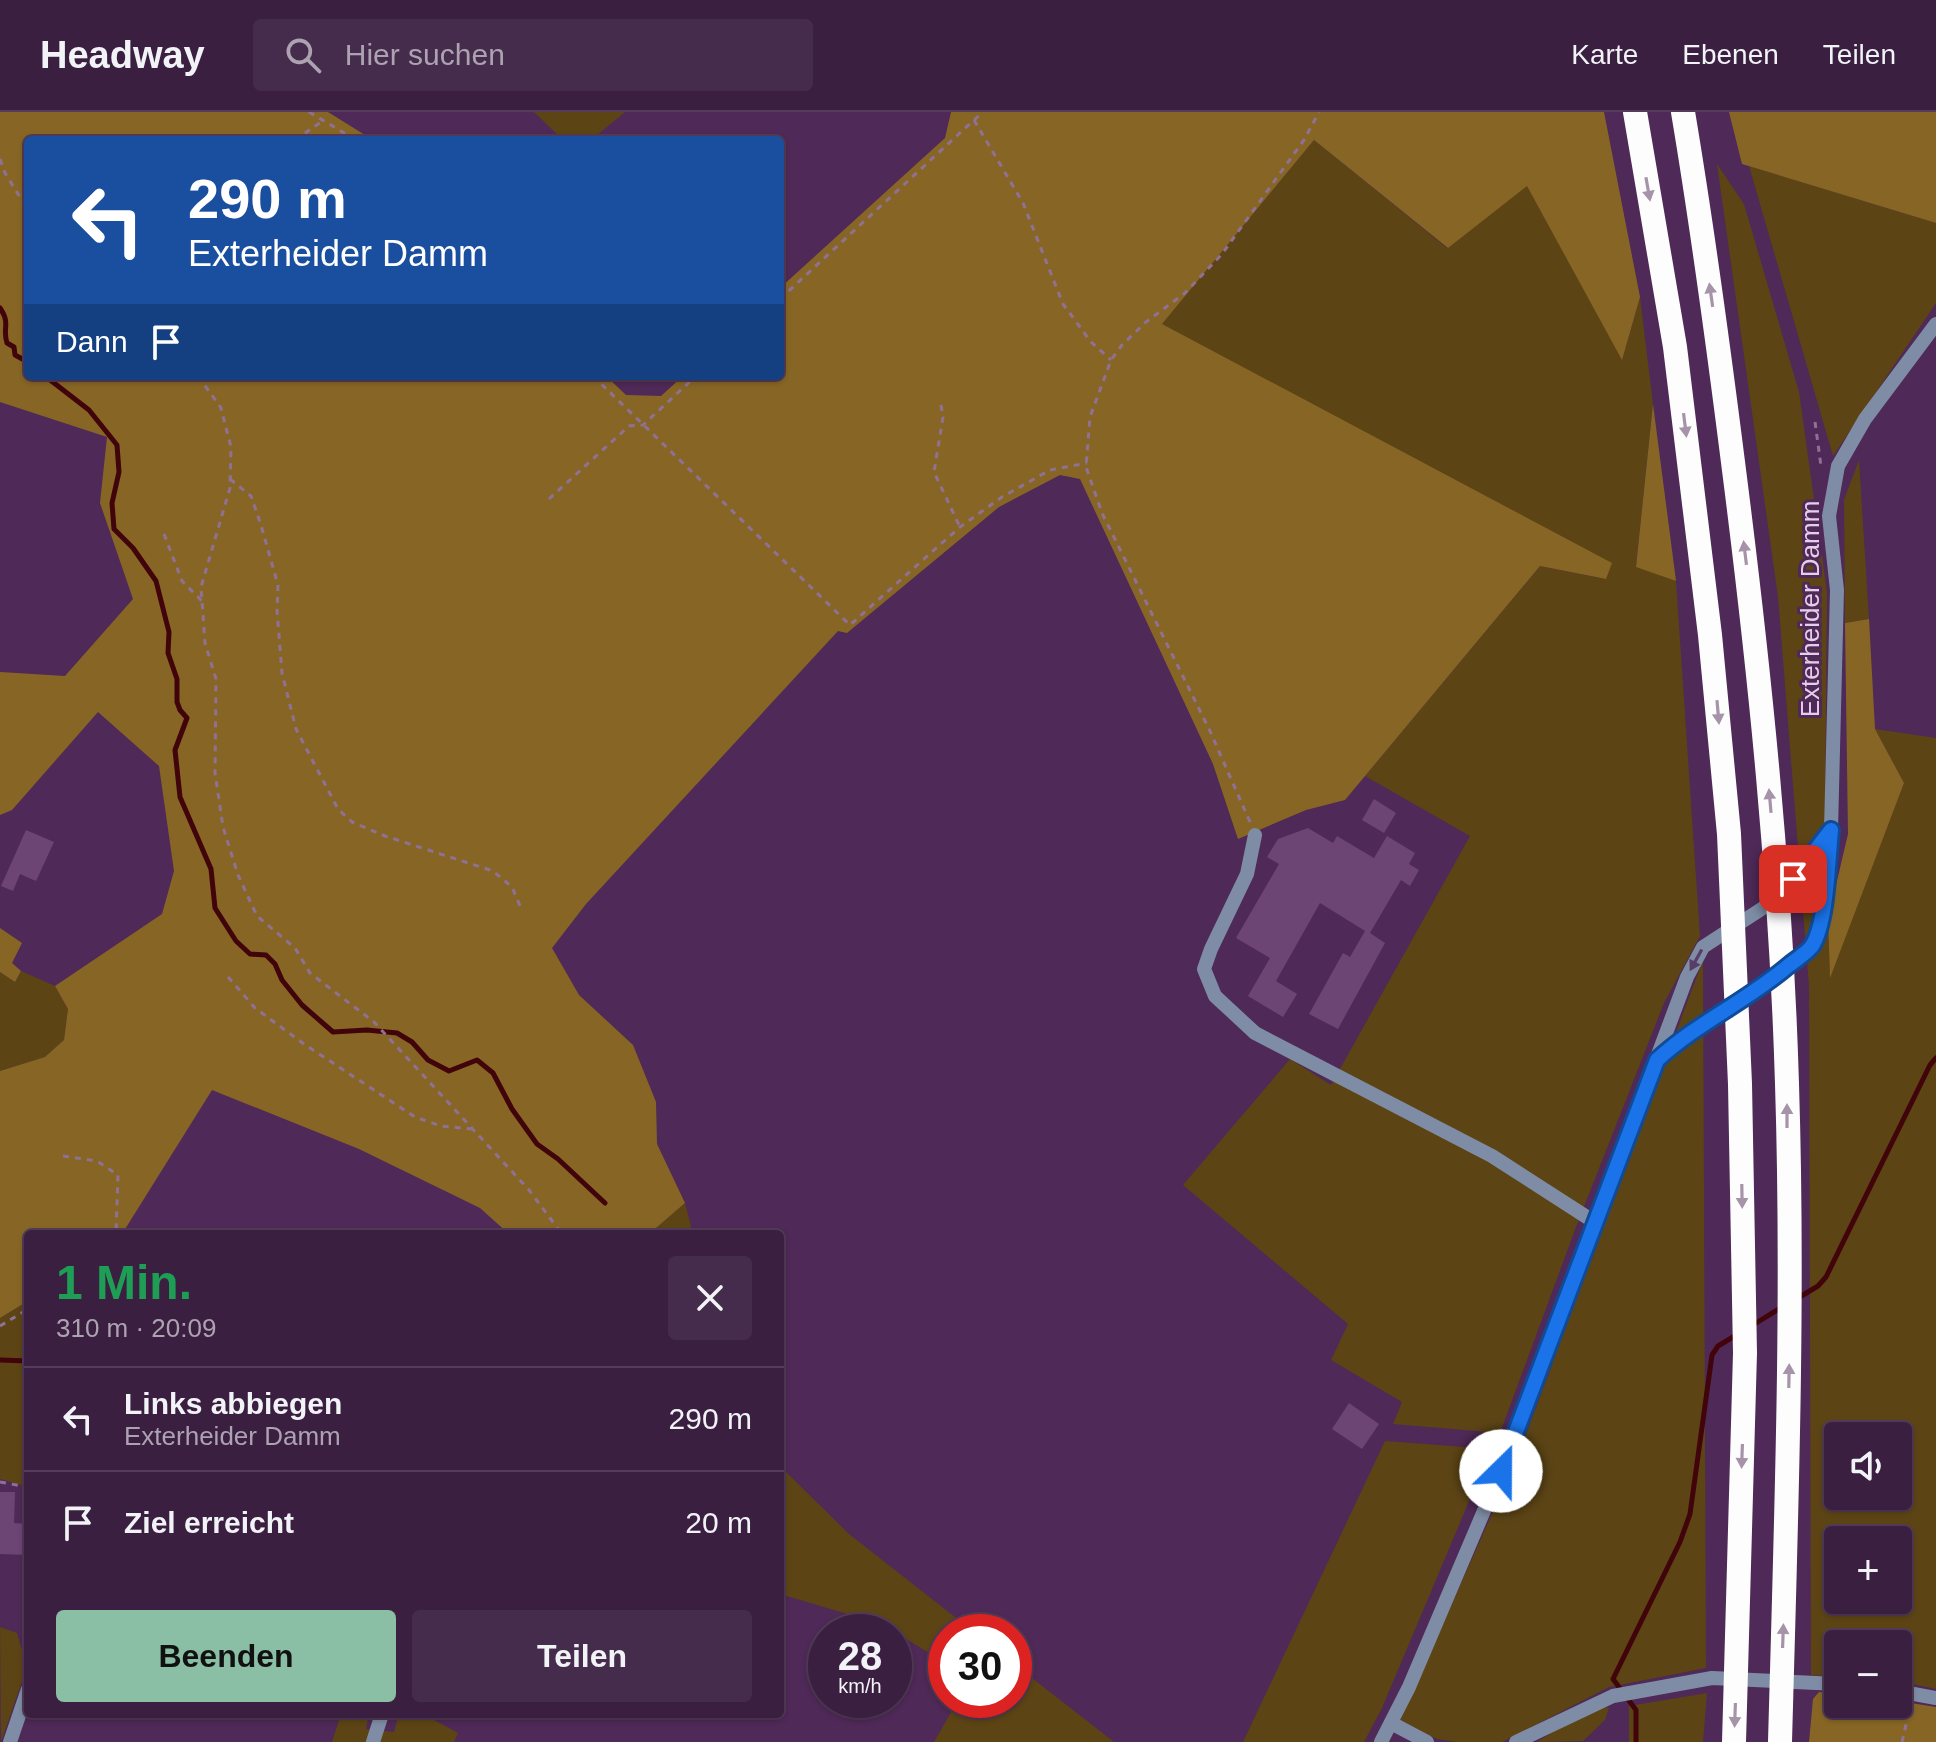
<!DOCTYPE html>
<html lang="de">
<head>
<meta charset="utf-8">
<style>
  body { margin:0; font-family:Helvetica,sans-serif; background:#462c4c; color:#f1f3f6; height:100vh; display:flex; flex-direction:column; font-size:30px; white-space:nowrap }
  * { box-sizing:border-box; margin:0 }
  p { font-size:26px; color:#aca2b1 }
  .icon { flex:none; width:44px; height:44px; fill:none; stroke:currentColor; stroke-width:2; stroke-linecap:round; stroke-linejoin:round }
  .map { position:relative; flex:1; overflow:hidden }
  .panel { position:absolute; left:24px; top:1118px; width:760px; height:488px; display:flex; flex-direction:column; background:#3b1f41; border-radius:8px; box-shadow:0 2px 6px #0004,0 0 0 2px #543d5a }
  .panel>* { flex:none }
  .top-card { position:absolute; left:24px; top:24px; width:760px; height:244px; border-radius:8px; box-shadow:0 2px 6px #0004,0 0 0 2px #543d5a; background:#1a4fa0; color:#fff; overflow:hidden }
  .tools { position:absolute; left:1824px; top:1310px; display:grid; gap:16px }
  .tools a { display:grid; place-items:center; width:88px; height:88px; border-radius:8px; background:#3b1f41; box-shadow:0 2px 6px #0004,0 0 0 2px #543d5a; font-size:40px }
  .speed { position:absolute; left:808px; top:1502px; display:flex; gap:16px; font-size:40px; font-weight:700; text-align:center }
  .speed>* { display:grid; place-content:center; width:104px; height:104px; border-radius:50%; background:#3b1f41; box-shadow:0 2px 6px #0004,0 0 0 2px #543d5a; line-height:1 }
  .speed small { font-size:20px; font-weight:400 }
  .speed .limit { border:12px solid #d22; background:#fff; color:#111 }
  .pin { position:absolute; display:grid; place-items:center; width:68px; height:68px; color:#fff; margin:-34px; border-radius:16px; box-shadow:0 4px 12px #0006 }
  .me { position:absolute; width:88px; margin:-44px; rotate:23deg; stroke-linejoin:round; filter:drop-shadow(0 0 6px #0008) }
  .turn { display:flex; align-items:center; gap:28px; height:168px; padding:0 32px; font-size:36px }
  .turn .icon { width:104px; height:104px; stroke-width:2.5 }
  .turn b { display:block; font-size:56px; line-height:68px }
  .then { display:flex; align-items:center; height:76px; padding:0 32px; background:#0003; gap:16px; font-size:30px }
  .round { display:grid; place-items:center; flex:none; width:84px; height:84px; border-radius:8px; background:#462c4c }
  .head { display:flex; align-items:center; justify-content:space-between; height:136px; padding:0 32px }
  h1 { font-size:48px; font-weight:700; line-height:60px; color:#1e9e55 }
  .primary-button { display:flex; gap:16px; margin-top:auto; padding:16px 32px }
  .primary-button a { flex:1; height:92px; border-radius:8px; background:#8abfa5; color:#111; font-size:32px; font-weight:700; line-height:92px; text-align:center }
  .primary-button a+a { background:#462c4c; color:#f1f3f6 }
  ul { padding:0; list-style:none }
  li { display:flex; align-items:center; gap:24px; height:104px; padding:0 32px; border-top:2px solid #543d5a }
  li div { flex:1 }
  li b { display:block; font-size:30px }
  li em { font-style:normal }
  header { display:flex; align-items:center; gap:48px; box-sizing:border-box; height:112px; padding:0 40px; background:#3b1f41; border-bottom:2px solid #543d5a }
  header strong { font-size:38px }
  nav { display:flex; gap:44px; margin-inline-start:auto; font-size:28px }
  .search { width:560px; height:72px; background:#462c4c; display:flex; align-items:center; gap:20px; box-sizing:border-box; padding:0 28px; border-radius:8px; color:#aca2b1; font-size:30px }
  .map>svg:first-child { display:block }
</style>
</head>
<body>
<header>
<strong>Headway</strong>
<div class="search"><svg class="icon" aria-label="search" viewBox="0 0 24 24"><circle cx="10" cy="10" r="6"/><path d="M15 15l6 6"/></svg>Hier suchen</div>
<nav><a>Karte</a><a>Ebenen</a><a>Teilen</a></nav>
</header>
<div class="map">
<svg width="1936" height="1630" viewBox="0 0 1936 1630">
  <rect width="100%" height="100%" fill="#4f2957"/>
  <g fill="#5c4415" fill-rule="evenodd">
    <path d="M534 0H625L591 28H563Z"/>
    <path d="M1314 28 1447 136 1527 73 1622 247 1640 185 1653 292 1636 454 1676 469 1700 824 1664 891 1576 1115 1500 1321 1393 1312 1402 1290 1331 1248 1348 1212 1183 1073 1290 947 1331 973 1470 724 1365 664 1540 454 1605 467 1161 213Z"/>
    <path d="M1717 52 1744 92 1799 280 1827 480 1825 713 1830 864 1904 671 1875 617 1936 626V1577L1898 1569V1532H1838V1565L1811 1563 1809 874 1778 485ZM1838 1324H1898V1384H1838ZM1838 1428H1898V1488H1838Z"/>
    <path d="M1749 54 1936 111V191L1833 344Z"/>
    <path d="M1859 348 1869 507 1845 511 1844 388Z"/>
    <path d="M1703 848 1706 1556 1609 1575 1502 1630H1456L1437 1627 1400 1609 1519 1341Z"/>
    <path d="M21 859 55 874 68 897 64 928 46 945 0 959V860L15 870Z"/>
    <path d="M685 1091 693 1122H649Z"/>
    <path d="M28 1189V1375L0 1367V1206Z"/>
    <path d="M1385 1329 1491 1337 1382 1596 1364 1630H1243Z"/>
    <path d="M780 1354 849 1422 974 1520H946V1551L881 1512 780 1482Z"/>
    <path d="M0 1515 17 1521 27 1555 1 1630Z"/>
    <path d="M1014 1552 1114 1630H934L958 1588H1014Z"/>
    <path d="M1707 1581 1703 1630H1629V1594Z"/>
    <path d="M1605 1595 1609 1596 1605 1608 1583 1629 1537 1630 1582 1602Z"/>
    <path d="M341 1602H369L366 1617 394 1620 399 1602H423L458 1621 454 1630H332Z"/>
  </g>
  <g fill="#876625">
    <path d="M0 0H328L373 28H28V264H606L626 283 661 284 683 264H780V176L945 26 951 0H1604L1640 185 1622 248 1527 74 1448 136 1314 28 1162 212 1612 451 1606 467 1540 454 1345 688 1306 698 1238 727 1213 652 1080 367 1060 363 999 395 847 521 838 519 586 792 552 836 579 883 633 933 656 990 657 1032 685 1091 649 1122H509L480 1096 359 1037 212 978 122 1122H28V1189L0 1206V959L45 945 64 928 68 897 55 874 162 802 174 759 159 654 98 600 12 698 0 703V560L65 564 133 487 100 391 107 325 0 290Z"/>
    <path d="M1729 0H1936V111L1742 52Z"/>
    <path d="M1653 292 1676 469 1636 455Z"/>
    <path d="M1869 507 1875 617 1904 671 1830 866 1828 807 1848 722 1845 511Z"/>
    <path d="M0 816 22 831 12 851 21 859 15 870 0 860Z"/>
    <path d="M1819 1580 1838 1582V1592H1898V1589L1936 1595V1630H1809L1813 1587Z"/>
  </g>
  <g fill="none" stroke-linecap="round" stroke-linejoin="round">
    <g stroke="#42040b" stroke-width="5">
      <path d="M0 196C11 212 2 216 7 231L14 235 15 243 28 250"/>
      <path d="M45 264 89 298 117 333 119 360 112 391 114 417 133 436 156 469 169 520 168 541 177 567V590L180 598 187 606 175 638 180 685 211 757 215 796 236 829 250 842 266 843 275 852 282 868 302 893 333 920 367 918 397 921 412 930 428 948 449 959 477 948 493 961 512 997 537 1032 558 1047 605 1091"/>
      <path d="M1798 1186 1818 1174 1826 1165 1930 953 1936 946"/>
      <path d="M1753 1213 1782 1195"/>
      <path d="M0 1248 28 1249"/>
      <path d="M1636 1630V1598L1613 1567 1680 1430 1690 1402 1712 1243 1718 1234 1738 1222"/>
    </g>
  </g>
  <g fill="#6d4575">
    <path d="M1374 687 1396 701 1384 721 1362 708Z"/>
    <path d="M1308 716 1333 731 1337 724 1374 746 1387 724 1415 741 1409 752 1419 758 1410 774 1401 768 1370 821 1385 831 1338 917 1309 902 1343 841 1350 845 1365 819 1320 791 1276 869 1297 882 1283 905 1248 884 1270 846 1236 826 1279 752 1267 745 1278 727Z"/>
    <path d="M26 718 54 730 36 769 20 762 13 779 1 774Z"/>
    <path d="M1349 1291 1379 1312 1362 1337 1332 1317Z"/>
    <path d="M0 1380H15L14 1411 28 1412V1443L0 1442Z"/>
  </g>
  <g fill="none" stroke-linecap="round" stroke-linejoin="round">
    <g stroke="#907196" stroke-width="3" stroke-dasharray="6 6" stroke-linecap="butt">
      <path d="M309 0 356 28"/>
      <path d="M974 8 983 0"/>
      <path d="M295 28 324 8"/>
      <path d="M0 47 5 61 28 98"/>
      <path d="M780 187 974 8 1023 91 1063 192 1091 230 1111 248"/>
      <path d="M198 264 221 296 231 335 230 376 201 475 205 531 216 567 215 661 223 715 238 763 257 804 295 836 310 861 374 910 529 1078 562 1122"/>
      <path d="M593 264 850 513 960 415 1002 385 1050 358 1087 351"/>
      <path d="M941 293 943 305 934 360 960 415"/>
      <path d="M1815 310 1821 354"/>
      <path d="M230 367 251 384 261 413 278 473 277 499 282 561 296 617 338 697 352 710 385 724 493 759 512 775 520 794"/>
      <path d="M549 387 629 314 643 313 696 264"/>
      <path d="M164 422 182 469 202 489"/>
      <path d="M1250 710 1210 619 1102 401 1086 355 1090 305 1111 248 1122 233 1146 210 1185 181 1222 142 1304 28 1319 0"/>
      <path d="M228 865 255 896 304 932 415 1005 441 1014 472 1017"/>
      <path d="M63 1044 97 1049 118 1063 116 1122"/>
      <path d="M0 1214 28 1197"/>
      <path d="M0 1370 28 1375"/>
      <path d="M1902 1630 1910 1595"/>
    </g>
    <g stroke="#7e8da5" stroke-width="14">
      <path d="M1255 723 1247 762 1211 837 1204 857 1215 884 1255 921 1492 1044 1596 1111"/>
      <path d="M1661 945 1677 930 1711 906 1769 871 1812 834 1821 807 1831 718 1837 478 1829 404 1838 354 1865 307 1936 212"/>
      <path d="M1898 1579 1936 1586"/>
      <path d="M1391 1611 1427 1630"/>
      <path d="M10 1630 28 1577"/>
      <path d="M373 1630 382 1602"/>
      <path d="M1381 1630 1409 1575 1512 1333 1687 865 1703 835 1763 796 1793 767 1831 718"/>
      <path d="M1516 1630 1613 1584 1712 1566 1838 1572"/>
    </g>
    <g stroke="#fdfdfd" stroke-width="24">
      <path d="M1635 0 1675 235 1710 523 1729 722 1740 972 1745 1241 1734 1630"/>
      <path d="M1683 0C1703 119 1719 239 1734 358 1760 562 1781 767 1787 972 1794 1191 1786 1411 1780 1630"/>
    </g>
  </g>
  <defs><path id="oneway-solid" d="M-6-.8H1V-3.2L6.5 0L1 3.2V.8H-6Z" transform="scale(2)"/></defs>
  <g fill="#a693aa">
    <use href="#oneway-solid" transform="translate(1648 77) rotate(80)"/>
    <use href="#oneway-solid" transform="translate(1711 183) rotate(-98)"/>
    <use href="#oneway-solid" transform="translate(1685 313) rotate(83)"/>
    <use href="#oneway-solid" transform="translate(1745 441) rotate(-97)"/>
    <use href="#oneway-solid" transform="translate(1718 600) rotate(85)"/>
    <use href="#oneway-solid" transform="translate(1770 689) rotate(-95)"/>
    <use href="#oneway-solid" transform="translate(1787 1004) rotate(-90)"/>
    <use href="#oneway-solid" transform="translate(1742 1084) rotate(89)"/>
    <use href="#oneway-solid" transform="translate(1789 1264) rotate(-89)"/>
    <use href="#oneway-solid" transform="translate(1742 1344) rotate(92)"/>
    <use href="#oneway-solid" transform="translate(1783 1524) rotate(-88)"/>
    <use href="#oneway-solid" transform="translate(1735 1603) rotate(92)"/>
  </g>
  <use fill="#583d67" href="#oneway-solid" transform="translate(1696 848) rotate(119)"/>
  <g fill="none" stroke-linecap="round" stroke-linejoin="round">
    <defs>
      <path id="route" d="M1501 1359 1657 948C1697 911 1747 889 1788 854 1795 848 1807 841 1812 834 1827 811 1828 746 1831 718L1793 767"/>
    </defs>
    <use href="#route" stroke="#114b97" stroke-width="20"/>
    <use href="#route" stroke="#1a73e8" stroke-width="14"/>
  </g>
  <g text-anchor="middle" stroke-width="6" stroke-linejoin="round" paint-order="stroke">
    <g font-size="26" fill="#e5cee9" stroke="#4f2957">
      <text transform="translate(1810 497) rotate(-90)" y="9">Exterheider Damm</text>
    </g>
  </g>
</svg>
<div class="tools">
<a><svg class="icon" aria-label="sound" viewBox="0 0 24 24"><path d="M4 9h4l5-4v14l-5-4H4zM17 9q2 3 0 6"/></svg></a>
<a>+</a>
<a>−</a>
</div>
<div class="speed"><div>28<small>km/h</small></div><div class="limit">30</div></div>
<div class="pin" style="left:1793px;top:767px;background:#d93025"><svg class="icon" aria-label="arrive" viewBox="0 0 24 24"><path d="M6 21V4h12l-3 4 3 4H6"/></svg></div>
<svg class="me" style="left:1501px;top:1359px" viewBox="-20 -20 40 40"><circle r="19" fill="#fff"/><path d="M0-13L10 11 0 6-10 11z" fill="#1a73e8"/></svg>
<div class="top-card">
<div class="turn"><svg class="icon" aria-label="left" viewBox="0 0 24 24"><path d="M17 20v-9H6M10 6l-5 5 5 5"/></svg><div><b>290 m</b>Exterheider Damm</div></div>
<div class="then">Dann<svg class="icon" aria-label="arrive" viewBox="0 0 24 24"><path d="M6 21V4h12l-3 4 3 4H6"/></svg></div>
</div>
<section class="panel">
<div class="head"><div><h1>1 Min.</h1><p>310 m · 20:09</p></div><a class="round"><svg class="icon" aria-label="close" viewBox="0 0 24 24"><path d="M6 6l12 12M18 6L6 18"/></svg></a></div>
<ul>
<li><svg class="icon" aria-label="left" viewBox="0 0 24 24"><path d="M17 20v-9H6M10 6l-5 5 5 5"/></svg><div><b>Links abbiegen</b><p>Exterheider Damm</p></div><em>290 m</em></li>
<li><svg class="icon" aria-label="arrive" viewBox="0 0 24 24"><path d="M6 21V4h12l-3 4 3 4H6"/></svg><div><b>Ziel erreicht</b></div><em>20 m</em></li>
</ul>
<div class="primary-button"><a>Beenden</a><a>Teilen</a></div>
</section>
</div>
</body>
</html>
